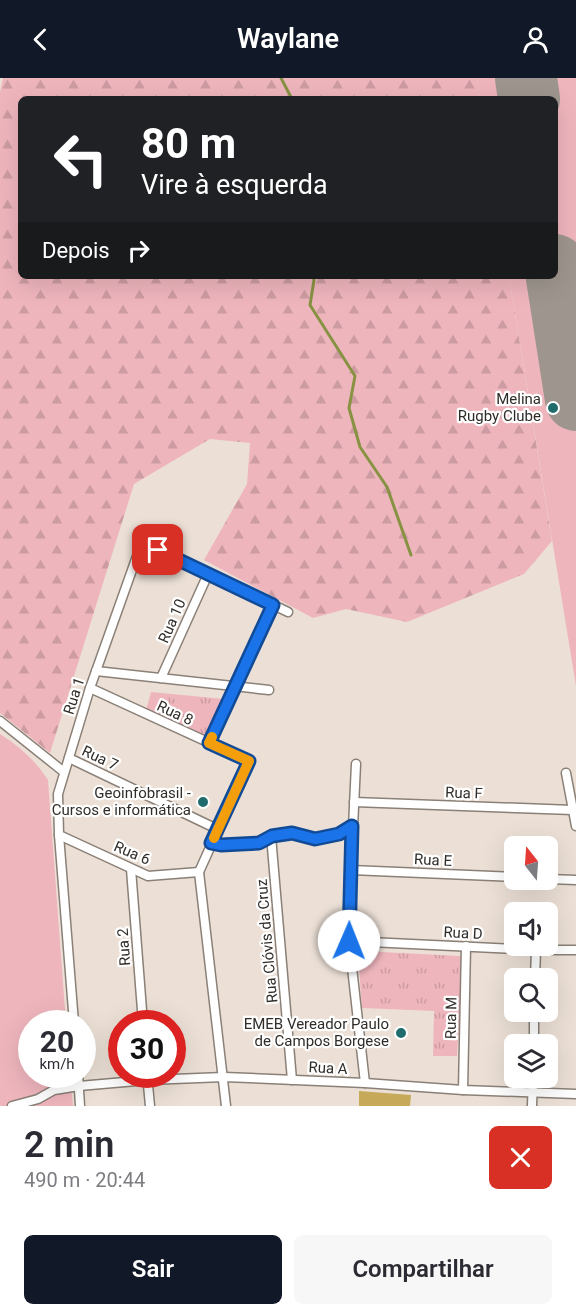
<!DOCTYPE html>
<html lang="pt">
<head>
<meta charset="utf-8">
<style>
  body { margin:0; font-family:Roboto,sans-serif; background:#f7f7f7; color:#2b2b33; height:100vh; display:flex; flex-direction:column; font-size:22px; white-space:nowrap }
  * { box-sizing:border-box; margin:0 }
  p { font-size:20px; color:#7c7c81 }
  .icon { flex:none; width:33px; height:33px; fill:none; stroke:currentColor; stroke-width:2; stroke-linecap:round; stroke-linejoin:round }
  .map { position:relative; height:1028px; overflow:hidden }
  .sheet { display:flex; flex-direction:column; background:#fff; flex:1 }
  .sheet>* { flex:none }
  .banner { position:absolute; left:18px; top:18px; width:540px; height:183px; border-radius:9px; box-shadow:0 6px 24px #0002; background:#202124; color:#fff; overflow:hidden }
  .needle { width:39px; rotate:343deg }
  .fabs { position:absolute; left:504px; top:758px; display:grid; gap:12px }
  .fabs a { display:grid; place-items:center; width:54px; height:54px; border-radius:9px; background:#fff; box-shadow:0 6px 24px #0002; font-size:30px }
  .speed { position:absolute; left:18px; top:932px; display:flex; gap:12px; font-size:30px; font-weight:700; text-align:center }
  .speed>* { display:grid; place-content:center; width:78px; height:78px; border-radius:50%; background:#fff; box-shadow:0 6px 24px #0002; line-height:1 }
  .speed small { font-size:15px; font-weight:400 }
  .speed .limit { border:9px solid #d22; background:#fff; color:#111 }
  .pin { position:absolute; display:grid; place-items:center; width:51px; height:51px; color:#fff; margin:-26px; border-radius:12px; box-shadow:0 3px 9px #0006 }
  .me { position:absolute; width:66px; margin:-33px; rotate:1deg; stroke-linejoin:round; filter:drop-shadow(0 0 4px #0008) }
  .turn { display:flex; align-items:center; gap:21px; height:126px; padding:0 24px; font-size:27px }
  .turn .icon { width:78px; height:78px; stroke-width:2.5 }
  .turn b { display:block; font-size:42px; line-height:51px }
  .then { display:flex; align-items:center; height:57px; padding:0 24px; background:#0003; gap:12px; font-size:22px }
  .round { display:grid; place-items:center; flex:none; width:63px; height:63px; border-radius:9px; background:#f7f7f7 }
  .summary { display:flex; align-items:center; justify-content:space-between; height:102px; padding:0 24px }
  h1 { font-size:36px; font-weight:600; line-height:45px }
  .primary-button { display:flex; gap:12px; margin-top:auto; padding:12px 24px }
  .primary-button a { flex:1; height:69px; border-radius:9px; background:#111827; color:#fff; font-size:24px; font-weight:600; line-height:69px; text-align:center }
  .primary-button a+a { background:#f7f7f7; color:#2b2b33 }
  header { display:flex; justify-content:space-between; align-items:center; height:78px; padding:0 24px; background:#111827; color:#fff; font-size:27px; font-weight:600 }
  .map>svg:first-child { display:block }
</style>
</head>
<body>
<header><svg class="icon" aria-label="back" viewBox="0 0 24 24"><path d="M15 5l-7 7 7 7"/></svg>Waylane<svg class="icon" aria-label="person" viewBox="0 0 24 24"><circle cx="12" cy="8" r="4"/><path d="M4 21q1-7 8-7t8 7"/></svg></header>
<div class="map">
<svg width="576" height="1028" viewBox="0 0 576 1028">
  <defs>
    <pattern id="forest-firs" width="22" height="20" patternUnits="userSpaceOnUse" patternTransform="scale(1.5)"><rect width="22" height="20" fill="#efb5bd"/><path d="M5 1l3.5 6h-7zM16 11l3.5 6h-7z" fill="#cd9ca2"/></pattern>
    <pattern id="park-tufts" width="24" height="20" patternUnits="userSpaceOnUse" patternTransform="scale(1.5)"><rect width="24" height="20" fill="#efb5bd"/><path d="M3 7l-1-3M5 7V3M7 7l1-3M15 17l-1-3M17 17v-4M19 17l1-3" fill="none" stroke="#cd9ca2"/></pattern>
  </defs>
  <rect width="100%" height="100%" fill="#ece0d6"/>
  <g fill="#efb5bd">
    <path d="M477 0H576V608L509 198H555V21H480Z"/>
    <path d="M0 656C19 668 36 683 48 702L66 945H32V996H70L73 1028H0Z"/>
  </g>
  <path fill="url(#forest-firs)" d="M3 0H477L480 21H21V198H509L552 463 524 496 407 544 346 531 313 540 204 482 247 406 250 365 210 361 134 406 50 675 0 635V14Z"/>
  <g fill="url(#park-tufts)">
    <path d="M151 614 224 621 207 660 146 632Z"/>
    <path d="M362 873 460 878 463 881 457 978H433L434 933 362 930 358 877Z"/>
  </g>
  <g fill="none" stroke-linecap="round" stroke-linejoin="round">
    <g stroke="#879243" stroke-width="3">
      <path d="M281 0 292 21"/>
      <path d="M313 198 314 202 310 227 355 298 349 330 360 369 387 409 411 477"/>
    </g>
    <g stroke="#9e968e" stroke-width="62">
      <path d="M526 0 529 21"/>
      <path d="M555 187 576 322"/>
    </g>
  </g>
  <path fill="#c6a959" d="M359 1013 411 1017 410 1028H359Z"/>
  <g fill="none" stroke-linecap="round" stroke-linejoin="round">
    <defs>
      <g id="street">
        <path d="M96 593 269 612"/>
        <path d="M161 600 208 496"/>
        <path d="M90 610 249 683 199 794 226 1028"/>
        <path d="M0 643 64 694"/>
        <path d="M209 665 273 527"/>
        <path d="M69 680 217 751"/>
        <path d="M356 686 351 792 349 863 365 1005"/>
        <path d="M566 695 576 748"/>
        <path d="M354 724 573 732"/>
        <path d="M59 757 148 798 199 794"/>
        <path d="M271 758 292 1002"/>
        <path d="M211 765 221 767 259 765 271 758 292 755 315 761 339 756 353 748"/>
        <path d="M131 791 143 945"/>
        <path d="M351 792 514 799"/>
        <path d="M548 801 576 802"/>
        <path d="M349 863 536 872H576"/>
        <path d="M535 900 536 872"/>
        <path d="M74 945 59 757 58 716 90 610 142 464 288 534"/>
        <path d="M534 966V933"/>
        <path d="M78 996 80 1028"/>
        <path d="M147 996 150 1028"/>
        <path d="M463 1012 466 868"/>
        <path d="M12 1028 38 1021 54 1012 79 1008 148 1002 224 999 365 1005 463 1012 576 1016"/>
        <path d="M532 1028 533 999"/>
      </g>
    </defs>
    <use href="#street" stroke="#8a8077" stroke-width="11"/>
    <use href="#street" stroke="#fff" stroke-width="8"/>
  </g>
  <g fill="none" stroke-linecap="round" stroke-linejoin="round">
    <defs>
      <path id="route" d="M158 472 273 527 209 665 249 683 211 765 221 767 259 765 272 758 292 755 315 761 339 756 352 748 349 863"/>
    </defs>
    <use href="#route" stroke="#114b97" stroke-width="15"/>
    <use href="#route" stroke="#1a73e8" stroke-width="10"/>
    <path stroke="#f59e0b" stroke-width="10" d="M212 659 209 665 249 683 214 760"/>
  </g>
  <g fill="#206c6d" stroke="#fff" stroke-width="2">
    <circle cx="553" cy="330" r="6"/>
    <circle cx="203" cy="724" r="6"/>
    <circle cx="401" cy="955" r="6"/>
  </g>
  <g text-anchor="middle" stroke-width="4.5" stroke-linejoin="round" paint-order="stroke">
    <g font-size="15" fill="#302c28" stroke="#fff" text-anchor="end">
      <text x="541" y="326">Melina<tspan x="541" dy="17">Rugby Clube</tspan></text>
      <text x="191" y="720">Geoinfobrasil -<tspan x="191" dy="17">Cursos e informática</tspan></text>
      <text x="389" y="951">EMEB Vereador Paulo<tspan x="389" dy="17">de Campos Borgese</tspan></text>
    </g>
    <g font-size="15" fill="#302c28" stroke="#fff">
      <text transform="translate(172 543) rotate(-66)" y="5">Rua 10</text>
      <text transform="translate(74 618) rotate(-72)" y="5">Rua 1</text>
      <text transform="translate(175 635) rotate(25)" y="5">Rua 8</text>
      <text transform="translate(100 680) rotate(25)" y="5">Rua 7</text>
      <text transform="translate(464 715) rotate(2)" y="5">Rua F</text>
      <text transform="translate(132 775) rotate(23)" y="5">Rua 6</text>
      <text transform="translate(433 782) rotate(3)" y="5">Rua E</text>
      <text transform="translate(463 855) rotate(3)" y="5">Rua D</text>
      <text transform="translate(267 863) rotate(-95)" y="5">Rua Clóvis da Cruz</text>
      <text transform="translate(124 869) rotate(-94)" y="5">Rua 2</text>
      <text transform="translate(451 940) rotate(-89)" y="5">Rua M</text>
      <text transform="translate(328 990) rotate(3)" y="5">Rua A</text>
    </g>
  </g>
</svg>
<div class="fabs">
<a><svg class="needle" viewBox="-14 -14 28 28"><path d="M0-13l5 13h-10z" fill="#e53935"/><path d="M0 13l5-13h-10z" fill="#7c7c81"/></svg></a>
<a><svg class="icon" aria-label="sound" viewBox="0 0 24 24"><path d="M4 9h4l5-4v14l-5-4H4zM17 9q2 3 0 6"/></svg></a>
<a><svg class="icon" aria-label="search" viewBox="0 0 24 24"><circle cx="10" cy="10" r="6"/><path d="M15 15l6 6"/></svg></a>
<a><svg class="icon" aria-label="layers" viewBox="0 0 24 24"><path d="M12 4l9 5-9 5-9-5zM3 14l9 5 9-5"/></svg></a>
</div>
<div class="speed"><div>20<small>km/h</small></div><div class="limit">30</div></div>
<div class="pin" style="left:158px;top:472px;background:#d93025"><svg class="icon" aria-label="arrive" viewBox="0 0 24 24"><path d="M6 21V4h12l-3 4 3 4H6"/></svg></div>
<svg class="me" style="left:349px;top:863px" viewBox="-20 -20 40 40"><circle r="19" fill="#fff"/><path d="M0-13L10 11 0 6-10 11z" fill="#1a73e8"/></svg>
<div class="banner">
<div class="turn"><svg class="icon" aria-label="left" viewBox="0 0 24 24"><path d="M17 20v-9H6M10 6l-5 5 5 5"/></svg><div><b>80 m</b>Vire à esquerda</div></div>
<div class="then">Depois<svg class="icon" aria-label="right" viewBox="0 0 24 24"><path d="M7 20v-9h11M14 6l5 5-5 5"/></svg></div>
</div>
</div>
<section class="sheet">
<div class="summary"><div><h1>2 min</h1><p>490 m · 20:44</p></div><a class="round" style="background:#d93025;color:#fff"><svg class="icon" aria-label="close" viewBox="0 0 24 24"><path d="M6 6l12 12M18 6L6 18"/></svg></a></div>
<div class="primary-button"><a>Sair</a><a>Compartilhar</a></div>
</section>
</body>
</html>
